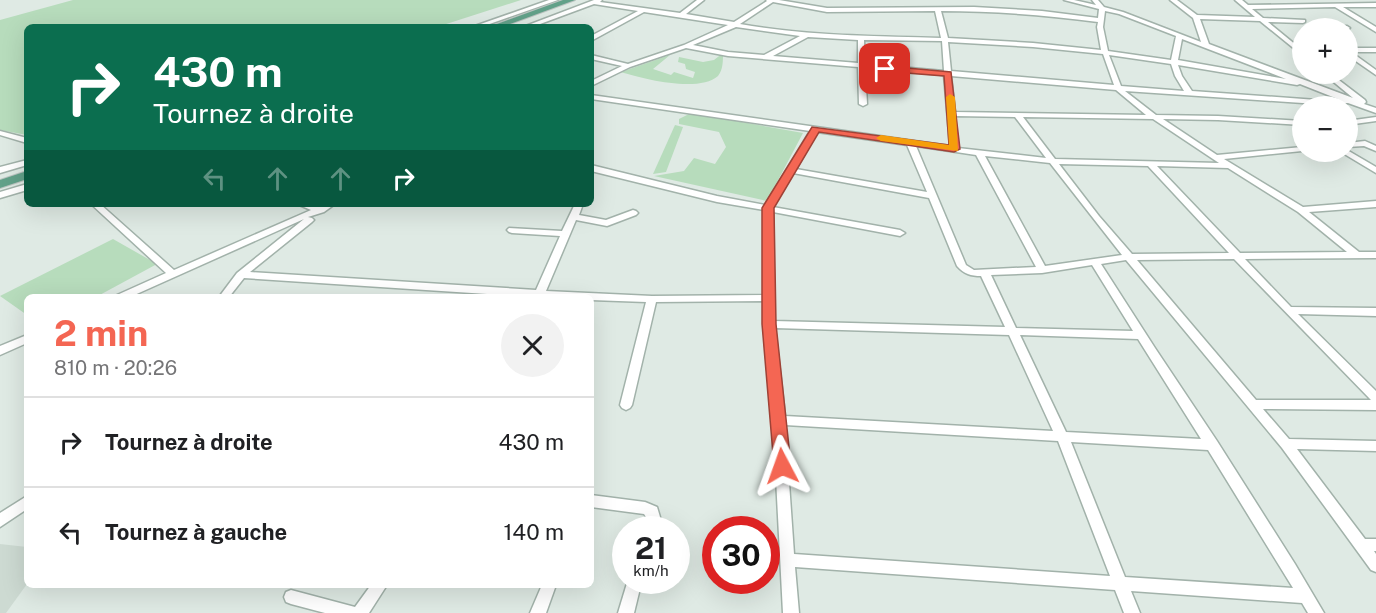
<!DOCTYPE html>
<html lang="fr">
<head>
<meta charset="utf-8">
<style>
  body { margin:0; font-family:"Public Sans",sans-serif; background:#f2f2f2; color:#202124; height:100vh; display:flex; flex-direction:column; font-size:22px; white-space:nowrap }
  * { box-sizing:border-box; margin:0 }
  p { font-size:20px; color:#757577 }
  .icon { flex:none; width:33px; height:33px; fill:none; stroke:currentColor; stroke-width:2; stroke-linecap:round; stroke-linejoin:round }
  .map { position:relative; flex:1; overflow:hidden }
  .side { position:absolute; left:24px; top:294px; width:570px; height:294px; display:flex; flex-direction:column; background:#fff; border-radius:9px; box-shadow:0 6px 24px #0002 }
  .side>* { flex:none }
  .banner { position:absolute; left:24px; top:24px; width:570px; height:183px; border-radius:9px; box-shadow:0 6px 24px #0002; background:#0b6e4f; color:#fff; overflow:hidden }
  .buttons { position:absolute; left:1292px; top:18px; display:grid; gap:12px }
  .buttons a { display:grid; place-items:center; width:66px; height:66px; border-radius:50%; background:#fff; box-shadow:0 6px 24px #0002; font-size:30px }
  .speed { position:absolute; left:612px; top:516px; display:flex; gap:12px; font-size:30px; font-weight:700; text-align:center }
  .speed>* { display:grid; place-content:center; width:78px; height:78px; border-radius:50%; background:#fff; box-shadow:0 6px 24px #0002; line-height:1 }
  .speed small { font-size:15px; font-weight:400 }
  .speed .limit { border:9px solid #d22; background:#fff; color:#111 }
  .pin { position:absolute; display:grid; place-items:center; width:51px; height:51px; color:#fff; margin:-26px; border-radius:12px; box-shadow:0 3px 9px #0006 }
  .me { position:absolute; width:66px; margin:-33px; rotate:356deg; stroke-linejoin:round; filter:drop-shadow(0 0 4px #0008) }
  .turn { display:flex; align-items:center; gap:21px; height:126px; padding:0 30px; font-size:27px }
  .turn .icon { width:78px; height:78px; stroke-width:2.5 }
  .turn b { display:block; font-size:42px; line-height:51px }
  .lanes { display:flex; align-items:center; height:57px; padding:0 30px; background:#0003; justify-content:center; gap:30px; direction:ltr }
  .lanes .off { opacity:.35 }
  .round { display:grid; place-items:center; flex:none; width:63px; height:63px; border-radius:32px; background:#f2f2f2 }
  .overview { display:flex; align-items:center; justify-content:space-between; height:102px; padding:0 30px }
  h1 { font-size:36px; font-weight:700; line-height:45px; color:#f46653 }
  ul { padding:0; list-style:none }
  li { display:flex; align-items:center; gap:18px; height:90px; padding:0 30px; border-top:2px solid #e0e0e0 }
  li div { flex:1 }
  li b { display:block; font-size:22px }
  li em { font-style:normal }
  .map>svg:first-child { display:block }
</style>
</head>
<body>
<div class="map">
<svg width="1376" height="613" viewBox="0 0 1376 613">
  <rect width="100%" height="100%" fill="#dfeae4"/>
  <path fill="#cddad2" d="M0 544 27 547V584L6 613H0Z"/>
  <g fill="#b7dcbc">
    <path d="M73 0H521L437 27H27V135L0 130V20Z"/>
    <path d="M723 53C723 61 723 70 718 76 699 93 643 79 621 72L670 55 653 69 671 75 674 72 693 78 695 72 686 69 685 64 678 62 679 57 703 62 714 60Z"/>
    <path d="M691 113 803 133 767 201 654 176 684 171 694 158 715 164 726 147 719 132 679 124V119Z"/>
    <path d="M675 125 683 127 666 172 653 174Z"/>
    <path d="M113 239 157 264 96 297H27V315L0 296Z"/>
  </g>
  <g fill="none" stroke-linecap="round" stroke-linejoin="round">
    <defs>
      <g id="street">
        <path d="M549 0H558L481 27H472Z"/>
        <path d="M594 0H602L600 2 680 13 697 0H704L686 14 734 22 767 1 766 0H779L827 8 974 7 1042 11 1098 18 1099 9 1064 0H1074L1096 5 1092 0H1098L1104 7 1123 12 1201 42 1193 18 1170 0H1177L1197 15 1255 17 1235 0H1242L1248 5 1376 3V7H1343L1376 27V32L1335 7 1252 9 1263 18 1305 20V22L1303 23 1268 22 1302 50V55L1260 21 1200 19 1209 44 1353 98 1324 74H1331L1365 100 1366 102 1364 104 1376 108V113L1348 103 1317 104 1125 91 1156 115 1218 116 1302 121V125L1218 120 1163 119 1217 155 1302 147V151L1224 159 1303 207 1376 201V207L1309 212 1359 252H1376V258L1245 259 1291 307 1376 308V316L1298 314 1376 391V410L1263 409 1289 439 1376 441V451L1297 449 1365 539H1376V551H1374L1376 554V572L1371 570 1282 448 1126 260 1101 264 1155 348 1217 441 1295 564 1324 613H1308L1302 603 1131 591 1140 613H1124L1115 590 795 567 799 613H783L773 420 764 324V301L656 302 632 405 630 408 626 410 622 408 620 405 646 302 591 300V297H533L244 278 229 297H219L237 273 304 219 130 297H116L117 295 166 273 91 204H100L174 270 311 210 297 204H310L318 206 324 204H335L324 212 308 217 312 218 314 220 312 222 250 272 536 290 560 236 512 233 509 232 507 230 509 228 562 231 575 204H583L579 215 606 220 633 210 636 211 638 213 636 215 607 226 576 220 546 291 652 296 764 295V210L717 202 591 171V165L717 196 765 205 810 131 591 99V95L950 146 944 75 865 68 867 104 863 106 859 104 858 67 728 56 686 48 630 67 591 86V81L622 66 591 59V55L628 64 684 45 728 25 644 12 591 41V36L638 11 594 4 532 27H523ZM773 2 827 12 935 11 941 38C874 36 807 36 740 24ZM941 11C993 11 1045 15 1098 22L1097 27 1101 50 1033 43 948 38ZM1105 11 1119 14 1176 36 1171 60 1108 51 1103 27ZM736 27 800 36 764 55 728 52 693 45ZM808 37 858 40V63L773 56ZM1182 39 1286 79 1178 60ZM864 40 942 41 944 71 865 64ZM948 42 1033 47 1103 54 1114 85 951 71ZM1109 55 1171 64 1175 76 1184 91 1121 86ZM1178 65 1297 85 1300 84 1338 99 1317 100 1192 91 1182 76ZM951 76 1116 90 1146 115 955 112ZM955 116 1015 117 1046 158 958 148ZM1023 117 1153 119 1219 163 1055 159ZM817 132 907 145 927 192 796 169ZM916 146 976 155 1036 267 974 270 966 265ZM985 156 1050 163 1122 255 1045 266ZM1059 164 1148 166 1229 253 1132 254 1099 216ZM1157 166 1228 168 1298 212 1347 252 1240 253ZM793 173 929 198 957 266C964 274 971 276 981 276L1005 327 774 321 773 212 900 236 905 233 900 230 773 207ZM1234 259 1371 400H1256L1137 260ZM1092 265 1133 331 1016 328 991 275 1042 273ZM775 328 1009 335 1053 431 785 416ZM1020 335 1138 339 1201 439 1066 432ZM785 425 1058 441 1110 576 794 554ZM1071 442 1208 450 1293 588 1125 577Z"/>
        <path d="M1311 26H1347L1350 28 1347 30V28H1308Z"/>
        <path d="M1347 48H1376V52H1351L1376 70V75L1347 55Z"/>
        <path d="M1376 117V121L1347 125V121Z"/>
        <path d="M0 131 27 138V143L0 135Z"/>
        <path d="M1365 141 1376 146V151L1364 146 1347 147V143Z"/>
        <path d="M1347 150 1376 167V173L1341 152H1347Z"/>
        <path d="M27 160V165L0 173V167Z"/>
        <path d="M27 184V190L0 198V192Z"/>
        <path d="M27 335V343L0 355V346Z"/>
        <path d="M591 495 645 502 657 507 660 517 656 530H642L646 517 644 514 591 507Z"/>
        <path d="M27 496V509L0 527V513Z"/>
        <path d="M628 580H642L634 613H618Z"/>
        <path d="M371 585H387L369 613H325L291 604 286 602 284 597 286 592 291 590 355 607Z"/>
        <path d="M542 585H556L546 613H530Z"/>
      </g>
      <g id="primary">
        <path d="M563 0H575L502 27H489Z"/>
        <path d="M27 171V179L0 188V180Z"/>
      </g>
    </defs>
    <use href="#street" stroke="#a2b2aa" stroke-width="3"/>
    <use href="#primary" stroke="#bcc4c1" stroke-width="2"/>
    <use href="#street" fill="#fff" fill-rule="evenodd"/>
    <use href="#primary" fill="#62a189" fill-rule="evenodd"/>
  </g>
  <path fill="#f46653" stroke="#9f4236" stroke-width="1.5" d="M885 66 951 72 960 149 954 152 819 132 774 208 776 324 791 466 788 471 782 473 776 471 774 466 762 324V208L812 127 949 145 944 76 881 71 880 69Z"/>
  <path fill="#f59e0b" d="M950 94 955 97 958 151 881 141 876 138 881 135 949 145 946 97Z"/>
</svg>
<div class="buttons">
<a>+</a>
<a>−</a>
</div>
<div class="speed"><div>21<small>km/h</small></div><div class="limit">30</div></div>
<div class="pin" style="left:885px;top:69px;background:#d93025"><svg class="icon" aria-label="arrive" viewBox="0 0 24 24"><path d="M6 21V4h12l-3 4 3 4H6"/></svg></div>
<svg class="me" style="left:782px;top:466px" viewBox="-20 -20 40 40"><path d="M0-17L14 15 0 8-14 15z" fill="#f46653" stroke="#fff" stroke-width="4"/></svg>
<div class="banner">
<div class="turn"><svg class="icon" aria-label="right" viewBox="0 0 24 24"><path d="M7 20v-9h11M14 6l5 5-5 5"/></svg><div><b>430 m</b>Tournez à droite</div></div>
<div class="lanes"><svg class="icon off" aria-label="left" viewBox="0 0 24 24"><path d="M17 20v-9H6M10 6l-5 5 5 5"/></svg><svg class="icon off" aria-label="ahead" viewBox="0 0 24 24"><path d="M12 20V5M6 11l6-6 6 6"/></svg><svg class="icon off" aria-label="ahead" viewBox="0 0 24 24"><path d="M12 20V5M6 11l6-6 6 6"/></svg><svg class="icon" aria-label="right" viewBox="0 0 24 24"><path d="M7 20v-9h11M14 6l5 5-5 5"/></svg></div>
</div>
<section class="side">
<div class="overview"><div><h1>2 min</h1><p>810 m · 20:26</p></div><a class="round"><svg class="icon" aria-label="close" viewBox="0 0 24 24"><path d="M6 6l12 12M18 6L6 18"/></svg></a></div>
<ul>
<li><svg class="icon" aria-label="right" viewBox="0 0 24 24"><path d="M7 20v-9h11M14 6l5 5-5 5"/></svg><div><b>Tournez à droite</b></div><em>430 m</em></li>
<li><svg class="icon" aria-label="left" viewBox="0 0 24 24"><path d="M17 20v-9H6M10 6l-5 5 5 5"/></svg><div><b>Tournez à gauche</b></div><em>140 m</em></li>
</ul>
</section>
</div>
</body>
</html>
